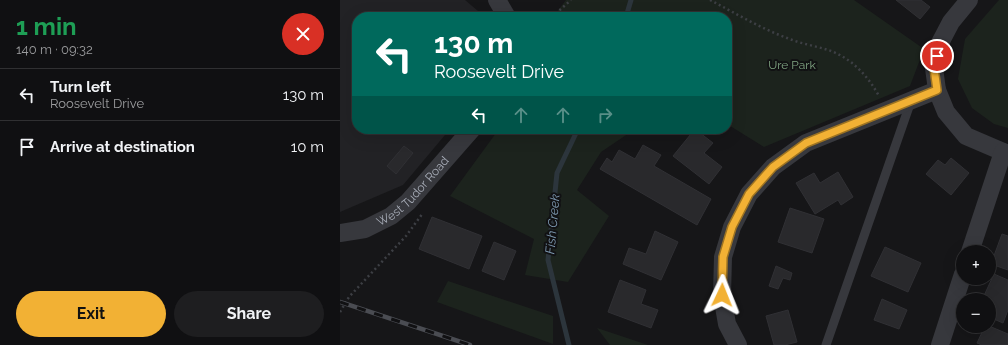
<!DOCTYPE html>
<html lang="en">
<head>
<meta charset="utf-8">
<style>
  body { margin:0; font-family:Raleway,sans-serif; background:#1e1e20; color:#f1f3f6; height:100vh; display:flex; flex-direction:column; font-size:15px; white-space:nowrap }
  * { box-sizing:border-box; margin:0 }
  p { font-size:13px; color:#9c9d9f }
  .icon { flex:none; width:22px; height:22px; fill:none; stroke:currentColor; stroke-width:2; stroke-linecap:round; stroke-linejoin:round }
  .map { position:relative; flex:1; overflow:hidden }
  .side { display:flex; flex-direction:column; background:#101012; width:340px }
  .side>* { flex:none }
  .top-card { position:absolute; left:12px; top:12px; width:380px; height:122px; border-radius:16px; box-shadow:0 4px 16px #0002,0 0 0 1px #303032; background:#00695c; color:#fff; overflow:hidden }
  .tools { position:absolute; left:616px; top:245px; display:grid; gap:8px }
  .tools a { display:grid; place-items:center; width:40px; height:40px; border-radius:50%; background:#101012; box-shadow:0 4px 16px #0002,0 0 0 1px #303032; font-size:20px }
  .pin { position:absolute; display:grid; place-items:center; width:34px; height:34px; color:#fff; margin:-17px; border:2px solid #fff; border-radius:50%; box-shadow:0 1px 4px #0007 }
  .me { position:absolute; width:44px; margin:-22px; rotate:2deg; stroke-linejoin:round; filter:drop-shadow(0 0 3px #0008) }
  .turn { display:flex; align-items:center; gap:14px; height:84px; padding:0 16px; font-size:18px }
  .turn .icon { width:52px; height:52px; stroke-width:2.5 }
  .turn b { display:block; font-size:28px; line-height:34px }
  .lanes { display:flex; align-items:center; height:38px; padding:0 16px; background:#0003; justify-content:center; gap:20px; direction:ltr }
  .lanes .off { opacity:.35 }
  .round { display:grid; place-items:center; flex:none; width:42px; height:42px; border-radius:21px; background:#1e1e20 }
  .overview { display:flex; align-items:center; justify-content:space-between; height:68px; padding:0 16px }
  h1 { font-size:24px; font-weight:700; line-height:30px; color:#1e9e55 }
  .action { display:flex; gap:8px; margin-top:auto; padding:8px 16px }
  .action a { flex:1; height:46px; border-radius:24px; background:#f2b134; color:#111; font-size:16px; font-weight:700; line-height:46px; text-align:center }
  .action a+a { background:#1e1e20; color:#f1f3f6 }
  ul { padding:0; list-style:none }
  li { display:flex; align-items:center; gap:12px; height:52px; padding:0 16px; border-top:1px solid #303032 }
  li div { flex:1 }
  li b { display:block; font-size:15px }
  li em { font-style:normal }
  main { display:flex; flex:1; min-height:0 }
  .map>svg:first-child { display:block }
</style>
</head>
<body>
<main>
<section class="side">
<div class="overview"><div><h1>1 min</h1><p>140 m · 09:32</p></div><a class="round" style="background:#d93025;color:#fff"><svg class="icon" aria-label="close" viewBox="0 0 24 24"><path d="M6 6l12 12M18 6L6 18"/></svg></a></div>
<ul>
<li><svg class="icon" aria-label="left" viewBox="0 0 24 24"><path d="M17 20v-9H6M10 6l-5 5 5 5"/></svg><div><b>Turn left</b><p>Roosevelt Drive</p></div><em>130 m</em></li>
<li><svg class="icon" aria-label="arrive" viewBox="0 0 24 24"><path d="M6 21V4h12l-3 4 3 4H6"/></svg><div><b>Arrive at destination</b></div><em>10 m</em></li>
</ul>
<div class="action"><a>Exit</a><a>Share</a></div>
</section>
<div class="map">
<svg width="668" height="345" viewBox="0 0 668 345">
  <rect width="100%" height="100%" fill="#161618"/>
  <path fill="#222225" d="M0 0H125L145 17H17V129H110L63 185 0 212Z"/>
  <g fill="#1c231d">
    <path d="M226 0H514L584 49 570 86 424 147 387 124V17H213Z"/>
    <path d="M659 0H668V128L654 124 632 108 618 79 625 39Z"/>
    <path d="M159 129H295L261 152 237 190 269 216 228 282 185 275 194 239 110 196Z"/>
    <path d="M108 281 213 316V344L97 302Z"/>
    <path d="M257 328 308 345H270Z"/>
  </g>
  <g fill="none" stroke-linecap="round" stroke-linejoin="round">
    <g stroke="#2c353c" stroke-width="5">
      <path d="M286 17 291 0"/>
      <path d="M229 345 208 260 217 173 238 129"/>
    </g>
  </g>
  <g fill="#29292c" stroke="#303034">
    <path d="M556 0H581L590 7 580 19Z"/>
    <path d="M355 129 373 143 364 153 382 167 369 184 333 156Z"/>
    <path d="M303 145 321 155 314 166 371 199 357 225 260 169 267 158 272 162 279 150 295 159Z"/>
    <path d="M64 146 73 153 56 174 47 166Z"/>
    <path d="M611 158 629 173 611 195 586 174 598 160 605 165Z"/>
    <path d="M498 172 513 197 501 205 498 200 475 214 456 183 474 173 480 183Z"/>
    <path d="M450 208 484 219 472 253 438 242Z"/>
    <path d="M92 217 142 236 129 269 79 249Z"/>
    <path d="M315 231 338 242 321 280 283 264 289 248 306 254Z"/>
    <path d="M662 234 668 236V270L651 264Z"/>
    <path d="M154 242 176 251 164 280 142 271Z"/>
    <path d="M545 247 581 263 568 292 531 276Z"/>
    <path d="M436 266 452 273 450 280 443 278 438 289 429 286Z"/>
    <path d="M654 274 668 280V310L663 323 649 317V300H642Z"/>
    <path d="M280 280 306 290 301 304 318 310 311 328 268 312Z"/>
    <path d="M542 299 567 310 559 329 534 320Z"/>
    <path d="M448 310 457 342 445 345H434L426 316Z"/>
    <path d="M645 326H649L668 334V345H642L637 343Z"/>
  </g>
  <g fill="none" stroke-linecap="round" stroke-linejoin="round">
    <g stroke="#3d3f44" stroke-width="2.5" stroke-dasharray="2 3" stroke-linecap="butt">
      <path d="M370 0C395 13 420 28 447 38 461 44 477 46 491 51 512 59 528 76 539 96"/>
      <path d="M212 17 231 0"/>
      <path d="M0 312 9 297 66 236 83 213"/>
    </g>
    <path stroke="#37383d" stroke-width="9" d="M486 345 571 101"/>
    <g stroke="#37383d" stroke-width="18">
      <path d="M157 0 167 17"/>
      <path d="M597 90 606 112 626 136 668 154"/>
      <path id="s1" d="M0 233 25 229 51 216 68 202 132 129"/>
      <path d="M630 252 663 152"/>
      <path d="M398 345 387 324 382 295 383 257 392 227 409 194 433 167 466 143 597 90 594 68 600 43 611 22 629 0"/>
      <path d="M600 345 623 274"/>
    </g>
    <defs>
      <path id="rail" d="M0 302 130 345"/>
    </defs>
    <use href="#rail" stroke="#4a4c52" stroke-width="4.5"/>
    <use href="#rail" stroke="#111113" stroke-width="3" stroke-dasharray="9" stroke-linecap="butt"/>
  </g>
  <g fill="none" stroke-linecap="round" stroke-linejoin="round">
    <defs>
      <path id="route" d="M382 295 383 257 392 227 409 194 433 167 466 143 597 90 594 68 597 56"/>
    </defs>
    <use href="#route" stroke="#9d7322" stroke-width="10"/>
    <use href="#route" stroke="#f2b134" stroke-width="7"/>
  </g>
  <g text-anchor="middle" stroke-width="4" stroke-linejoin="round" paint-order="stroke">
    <g font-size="12" fill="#7fa381" stroke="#111113">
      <text x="452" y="69">Ure Park</text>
    </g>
    <g font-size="12" fill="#a8adb8" stroke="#111113">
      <text dy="4" stroke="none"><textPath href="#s1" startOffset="87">West Tudor Road</textPath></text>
    </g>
    <g font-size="13" font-style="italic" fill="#7f9bb3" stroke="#111113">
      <text transform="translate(212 224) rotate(-85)" y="5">Fish Creek</text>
    </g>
  </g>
</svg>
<div class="tools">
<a>+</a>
<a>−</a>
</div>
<div class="pin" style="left:597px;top:56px;background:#d93025"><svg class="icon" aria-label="arrive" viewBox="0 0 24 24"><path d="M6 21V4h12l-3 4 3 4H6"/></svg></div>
<svg class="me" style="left:382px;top:295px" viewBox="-20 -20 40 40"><path d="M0-17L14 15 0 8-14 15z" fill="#f2b134" stroke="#fff" stroke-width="4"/></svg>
<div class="top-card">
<div class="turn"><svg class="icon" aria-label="left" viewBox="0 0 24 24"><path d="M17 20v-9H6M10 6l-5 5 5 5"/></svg><div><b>130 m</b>Roosevelt Drive</div></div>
<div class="lanes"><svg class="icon" aria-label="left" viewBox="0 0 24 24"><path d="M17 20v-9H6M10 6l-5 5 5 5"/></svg><svg class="icon off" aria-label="ahead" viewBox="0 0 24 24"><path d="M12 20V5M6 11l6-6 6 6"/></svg><svg class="icon off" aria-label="ahead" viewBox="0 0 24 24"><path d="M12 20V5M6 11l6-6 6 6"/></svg><svg class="icon off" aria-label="right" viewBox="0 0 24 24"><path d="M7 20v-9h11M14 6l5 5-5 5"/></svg></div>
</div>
</div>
</main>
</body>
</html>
